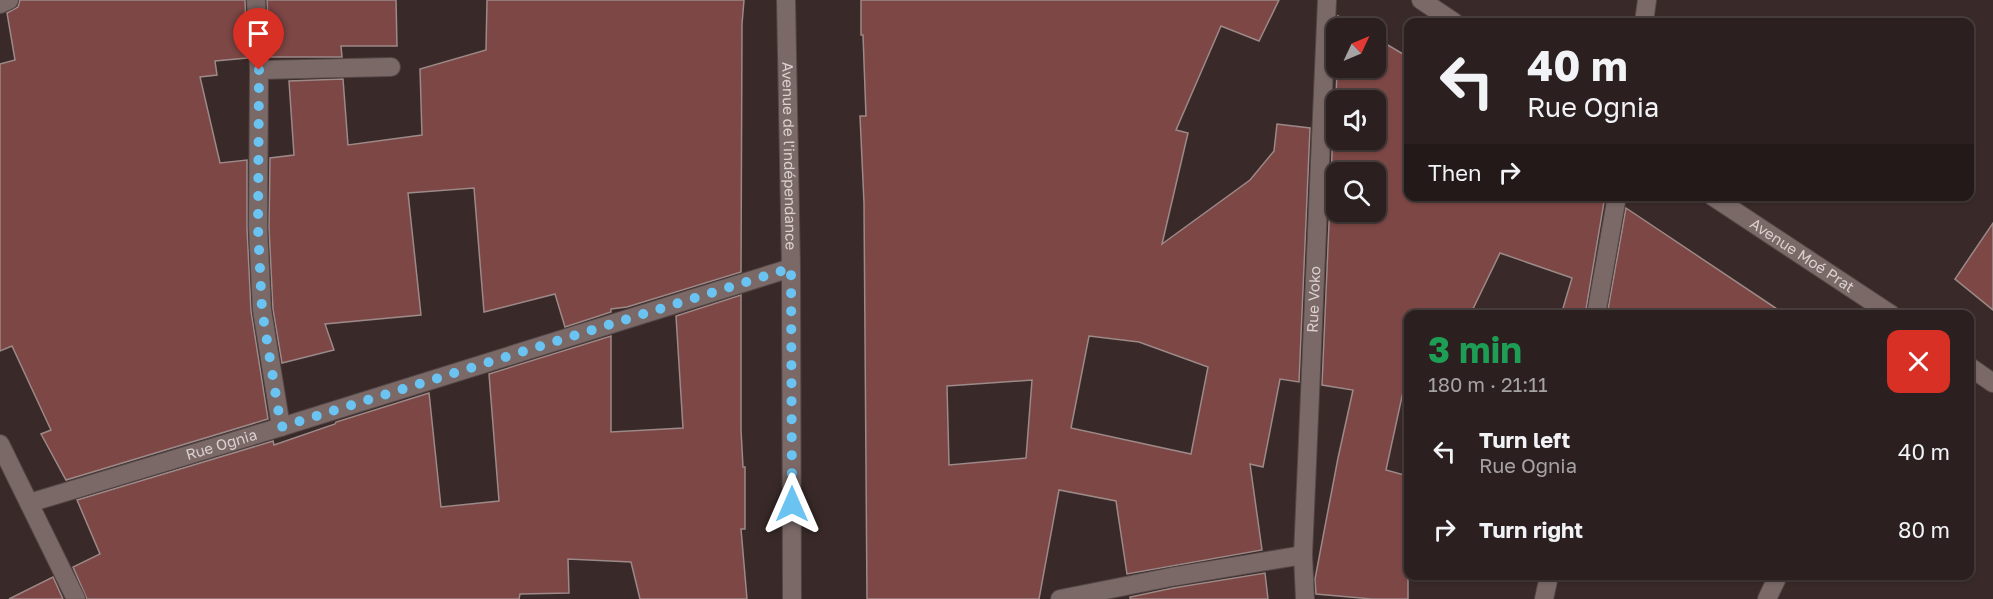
<!DOCTYPE html>
<html lang="en">
<head>
<meta charset="utf-8">
<style>
  body { margin:0; font-family:"Golos Text",sans-serif; background:#372d2c; color:#f1f3f6; height:100vh; display:flex; flex-direction:column; font-size:22px; white-space:nowrap }
  * { box-sizing:border-box; margin:0 }
  p { font-size:20px; color:#a6a3a4 }
  .icon { flex:none; width:33px; height:33px; fill:none; stroke:currentColor; stroke-width:2; stroke-linecap:round; stroke-linejoin:round }
  .map { position:relative; flex:1; overflow:hidden }
  .panel { position:absolute; left:1404px; top:310px; width:570px; height:270px; display:flex; flex-direction:column; background:#2b201f; border-radius:12px; box-shadow:0 2px 4px #0004,0 0 0 2px #473e3d }
  .panel>* { flex:none }
  .banner { position:absolute; left:1404px; top:18px; width:570px; height:183px; border-radius:12px; box-shadow:0 2px 4px #0004,0 0 0 2px #473e3d; background:#2b201f; color:#f1f3f6; overflow:hidden }
  .needle { width:39px; rotate:46deg }
  .controls { position:absolute; left:1326px; top:18px; display:grid; gap:12px }
  .controls a { display:grid; place-items:center; width:60px; height:60px; border-radius:12px; background:#2b201f; box-shadow:0 2px 4px #0004,0 0 0 2px #473e3d; font-size:30px }
  .pin { position:absolute; display:grid; place-items:center; width:51px; height:51px; color:#fff; margin:-62px -26px; border-radius:50% 50% 50% 0; rotate:-45deg; box-shadow:0 0 6px #0007 }
  .pin .icon { rotate:45deg }
  .me { position:absolute; width:66px; margin:-33px; rotate:0deg; stroke-linejoin:round; filter:drop-shadow(0 0 4px #0008) }
  .turn { display:flex; align-items:center; gap:21px; height:126px; padding:0 24px; font-size:27px }
  .turn .icon { width:78px; height:78px; stroke-width:2.5 }
  .turn b { display:block; font-size:42px; line-height:51px }
  .then { display:flex; align-items:center; height:57px; padding:0 24px; background:#0003; gap:12px; font-size:22px }
  .round { display:grid; place-items:center; flex:none; width:63px; height:63px; border-radius:12px; background:#372d2c }
  .summary { display:flex; align-items:center; justify-content:space-between; height:102px; padding:0 24px }
  h1 { font-size:36px; font-weight:700; line-height:45px; color:#1e9e55 }
  ul { padding:0; list-style:none }
  li { display:flex; align-items:center; gap:18px; height:78px; padding:0 24px }
  li div { flex:1 }
  li b { display:block; font-size:22px }
  li em { font-style:normal }
  .map>svg:first-child { display:block }
</style>
</head>
<body>
<div class="map">
<svg width="1993" height="599" viewBox="0 0 1993 599">
  <rect width="100%" height="100%" fill="#392a29"/>
  <g fill="#7c4745" stroke="#9c8988" stroke-width="1.5" fill-rule="evenodd">
    <path d="M20 0H245L247 58 215 61 217 75 200 77 220 163 247 160V228L251 311 268 419 66 480 41 434 51 430 12 346 0 351V64L15 60 7 13 18 7Z"/>
    <path d="M267 0H396L397 46H341L342 57H270Z"/>
    <path d="M487 0H744L742 24 741 272 627 307 611 309V312L565 327 555 294 484 312 474 188 408 193 421 315 325 324 334 350 282 363 273 309 269 228 270 158 294 155 289 81 343 79 348 145 422 135 420 69 486 50Z"/>
    <path d="M861 0H1279L1259 41 1221 26 1176 130 1188 133 1162 244 1250 180 1274 151 1277 124 1310 128 1299 382 1280 379 1263 467 1250 464 1262 550 1127 574 1116 501 1059 490 1039 599H867L864 203 860 116H866L863 35H861ZM1089 336 1139 342 1208 367 1191 454 1071 428ZM1032 380 1026 458 949 465 947 386Z"/>
    <path d="M1338 16 1360 28H1338Z"/>
    <path d="M1376 38 1408 57V196H1605L1585 315H1561L1572 278 1500 253 1470 315H1408V369L1386 470 1408 476V599H1372L1316 594 1315 579 1338 458 1353 390 1322 385 1333 131H1335L1337 68H1376ZM1336 100H1376V140H1336ZM1336 172H1376V212H1336Z"/>
    <path d="M1626 208 1786 315H1607Z"/>
    <path d="M1993 223V310L1955 279Z"/>
    <path d="M741 295V430L743 467H745V529H741L747 599H640L631 562 568 559 569 593 520 594 519 599H87L73 567 100 554 77 500 273 441 274 445 335 424 336 422 429 393 441 507 499 501 489 374 611 336V432L683 428 676 316Z"/>
    <path d="M1265 573 1268 599H1130V597L1173 588Z"/>
    <path d="M53 577 63 599H9Z"/>
  </g>
  <g fill="none" stroke-linecap="round" stroke-linejoin="round">
    <defs>
      <g id="minor">
        <path d="M256 0 259 70 258 228 262 310 281 427"/>
        <path id="s1" d="M786 0 791 268 792 599"/>
        <path d="M1421 0 1454 22"/>
        <path d="M0 4 9 0"/>
        <path d="M1644 22 1647 0"/>
        <path d="M259 70 391 67"/>
        <path id="s2" d="M1712 196 1892 315"/>
        <path d="M1596 315 1617 196"/>
        <path d="M1970 367 1993 383"/>
        <path d="M0 444 76 599"/>
        <path id="s3" d="M29 503 281 427 791 268"/>
        <path d="M1060 599 1171 577 1303 555"/>
        <path id="s4" d="M1305 599 1303 555 1327 0"/>
        <path d="M1544 599 1549 576"/>
        <path d="M1767 599 1778 576"/>
      </g>
    </defs>
    <use href="#minor" stroke="#544746" stroke-width="20"/>
    <use href="#minor" stroke="#7b6968" stroke-width="18"/>
  </g>
  <g fill="none" stroke-linecap="round" stroke-linejoin="round">
    <path stroke="#6ac3f1" stroke-width="10" stroke-dasharray="0 18" d="M259 70 258 228 262 310 281 427 791 268 792 504"/>
  </g>
  <g text-anchor="middle" stroke-width="4.5" stroke-linejoin="round" paint-order="stroke">
    <g font-size="15" fill="#dad0cf" stroke="#392a29">
      <text dy="5" stroke="none"><textPath href="#s1" startOffset="156">Avenue de l'indépendance</textPath></text>
      <text dy="5" stroke="none"><textPath href="#s2" startOffset="108">Avenue Moé Prat</textPath></text>
      <text dy="5" stroke="none"><textPath href="#s4" startOffset="300">Rue Voko</textPath></text>
      <text dy="5" stroke="none"><textPath href="#s3" startOffset="201">Rue Ognia</textPath></text>
    </g>
  </g>
</svg>
<div class="controls">
<a><svg class="needle" viewBox="-14 -14 28 28"><path d="M0-13l5 13h-10z" fill="#e53935"/><path d="M0 13l5-13h-10z" fill="#a6a3a4"/></svg></a>
<a><svg class="icon" aria-label="sound" viewBox="0 0 24 24"><path d="M4 9h4l5-4v14l-5-4H4zM17 9q2 3 0 6"/></svg></a>
<a><svg class="icon" aria-label="search" viewBox="0 0 24 24"><circle cx="10" cy="10" r="6"/><path d="M15 15l6 6"/></svg></a>
</div>
<div class="pin" style="left:259px;top:70px;background:#d93025"><svg class="icon" aria-label="arrive" viewBox="0 0 24 24"><path d="M6 21V4h12l-3 4 3 4H6"/></svg></div>
<svg class="me" style="left:792px;top:504px" viewBox="-20 -20 40 40"><path d="M0-17L14 15 0 8-14 15z" fill="#6ac3f1" stroke="#fff" stroke-width="4"/></svg>
<div class="banner">
<div class="turn"><svg class="icon" aria-label="left" viewBox="0 0 24 24"><path d="M17 20v-9H6M10 6l-5 5 5 5"/></svg><div><b>40 m</b>Rue Ognia</div></div>
<div class="then">Then<svg class="icon" aria-label="right" viewBox="0 0 24 24"><path d="M7 20v-9h11M14 6l5 5-5 5"/></svg></div>
</div>
<section class="panel">
<div class="summary"><div><h1>3 min</h1><p>180 m · 21:11</p></div><a class="round" style="background:#d93025;color:#fff"><svg class="icon" aria-label="close" viewBox="0 0 24 24"><path d="M6 6l12 12M18 6L6 18"/></svg></a></div>
<ul>
<li><svg class="icon" aria-label="left" viewBox="0 0 24 24"><path d="M17 20v-9H6M10 6l-5 5 5 5"/></svg><div><b>Turn left</b><p>Rue Ognia</p></div><em>40 m</em></li>
<li><svg class="icon" aria-label="right" viewBox="0 0 24 24"><path d="M7 20v-9h11M14 6l5 5-5 5"/></svg><div><b>Turn right</b></div><em>80 m</em></li>
</ul>
</section>
</div>
</body>
</html>
